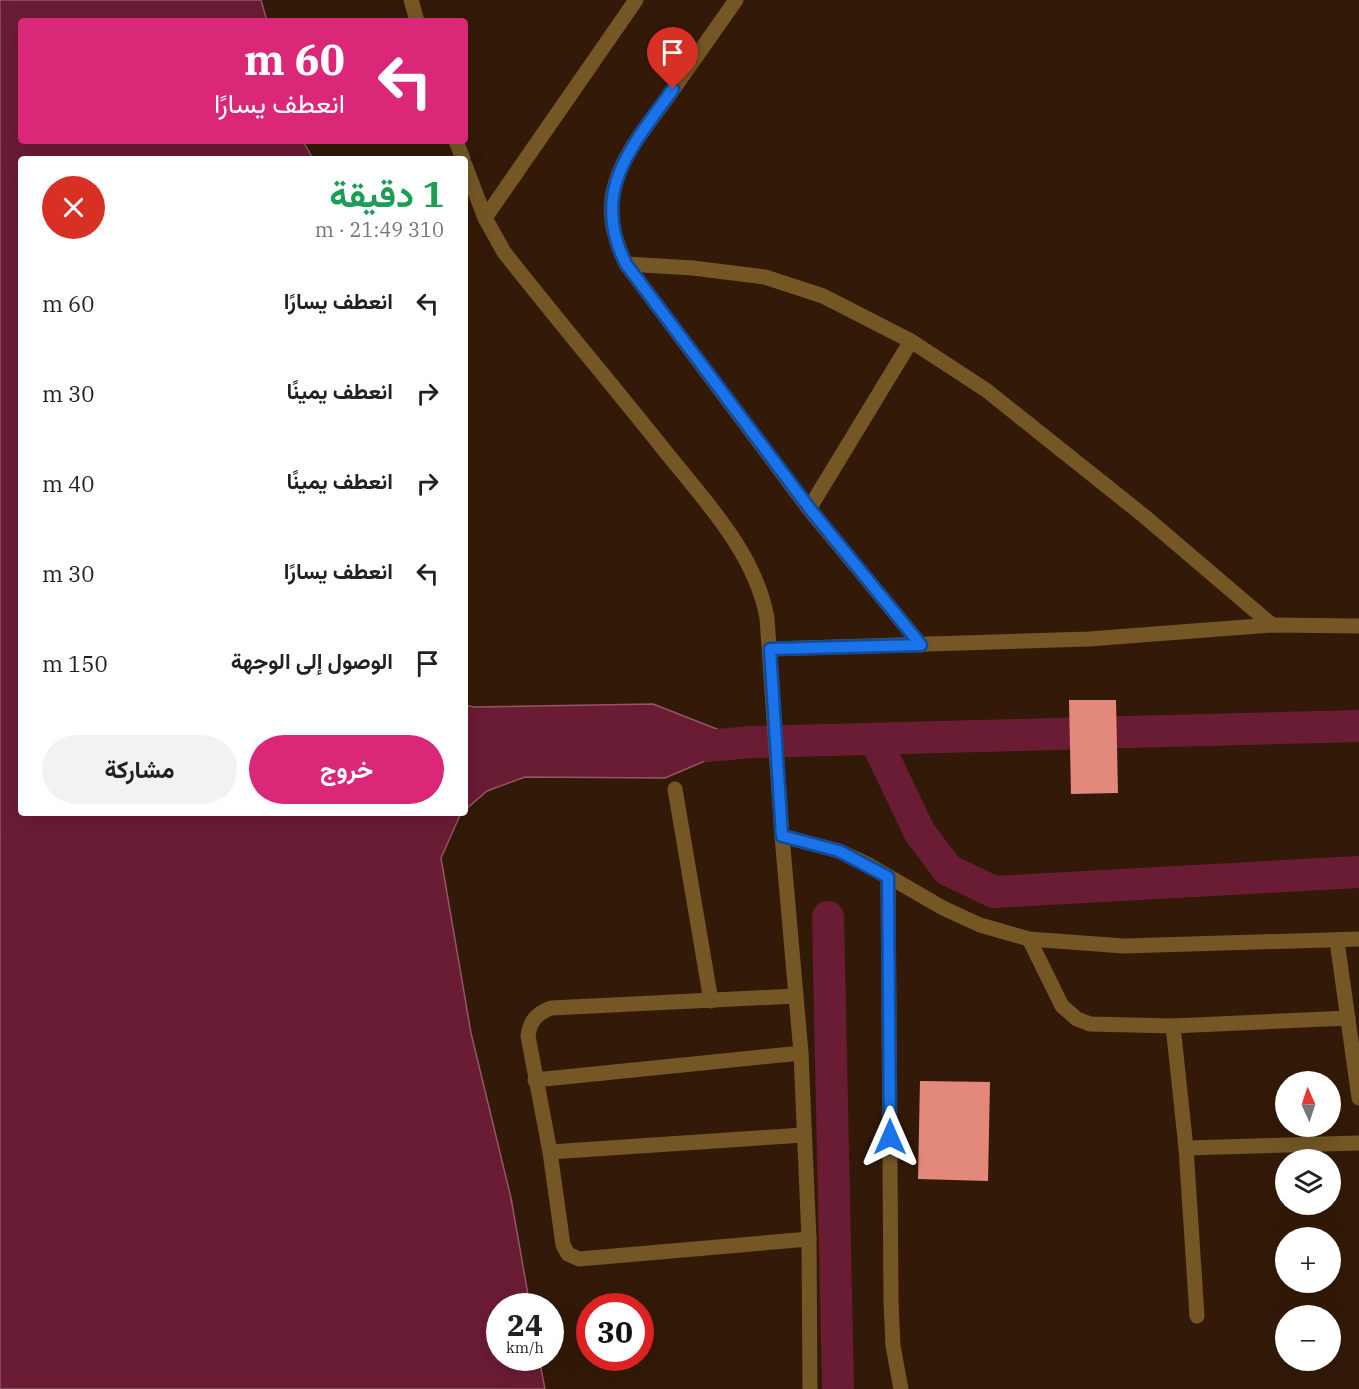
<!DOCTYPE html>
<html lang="ar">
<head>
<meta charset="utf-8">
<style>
  body { margin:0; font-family:"IBM Plex Serif",Vazirmatn,serif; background:#f2f2f2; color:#222; direction:rtl; height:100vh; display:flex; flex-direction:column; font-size:22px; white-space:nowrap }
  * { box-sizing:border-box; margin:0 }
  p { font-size:20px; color:#767676 }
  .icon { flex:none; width:33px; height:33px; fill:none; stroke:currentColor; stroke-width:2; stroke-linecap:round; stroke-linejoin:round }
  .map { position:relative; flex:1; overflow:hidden; direction:ltr }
  .side { position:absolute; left:18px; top:156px; width:450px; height:660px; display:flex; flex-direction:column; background:#fff; border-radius:6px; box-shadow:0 6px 24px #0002; direction:rtl }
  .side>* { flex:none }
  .banner { position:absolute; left:18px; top:18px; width:450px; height:126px; border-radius:6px; box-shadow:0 6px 24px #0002; direction:rtl; background:#db2777; color:#fff; overflow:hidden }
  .needle { width:39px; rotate:357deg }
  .tools { position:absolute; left:1275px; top:1071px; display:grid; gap:12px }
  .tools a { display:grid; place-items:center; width:66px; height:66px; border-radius:50%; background:#fff; box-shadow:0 6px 24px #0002; font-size:30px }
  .speed { position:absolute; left:486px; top:1293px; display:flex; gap:12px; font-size:30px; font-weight:700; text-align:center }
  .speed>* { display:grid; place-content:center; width:78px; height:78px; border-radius:50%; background:#fff; box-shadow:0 6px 24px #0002; line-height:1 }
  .speed small { font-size:15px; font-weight:400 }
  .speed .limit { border:9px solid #d22; background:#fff; color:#111 }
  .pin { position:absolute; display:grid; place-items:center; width:51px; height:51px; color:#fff; margin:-62px -26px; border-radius:50% 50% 50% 0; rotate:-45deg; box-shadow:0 0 6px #0007 }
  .pin .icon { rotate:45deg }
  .me { position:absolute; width:66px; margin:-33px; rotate:0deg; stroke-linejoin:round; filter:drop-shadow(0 0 4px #0008) }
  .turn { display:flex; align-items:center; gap:21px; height:126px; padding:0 24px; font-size:27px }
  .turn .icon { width:78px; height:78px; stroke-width:2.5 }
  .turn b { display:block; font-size:42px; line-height:51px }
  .round { display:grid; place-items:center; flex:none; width:63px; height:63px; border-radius:32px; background:#f2f2f2 }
  .overview { display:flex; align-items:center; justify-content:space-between; height:102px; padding:0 24px }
  h1 { font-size:36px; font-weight:700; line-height:45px; color:#1e9e55 }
  .cta { display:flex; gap:12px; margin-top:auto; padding:12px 24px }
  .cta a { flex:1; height:69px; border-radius:36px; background:#db2777; color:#fff; font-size:24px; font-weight:700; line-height:69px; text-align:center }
  .cta a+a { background:#f2f2f2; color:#222 }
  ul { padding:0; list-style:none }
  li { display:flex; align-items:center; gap:18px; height:90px; padding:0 24px }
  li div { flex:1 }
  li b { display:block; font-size:22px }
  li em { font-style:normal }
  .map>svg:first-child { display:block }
</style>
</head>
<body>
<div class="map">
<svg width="1359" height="1389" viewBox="0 0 1359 1389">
  <rect width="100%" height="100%" fill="#331a08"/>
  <g fill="#6b1c35" stroke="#935665" stroke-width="1.5">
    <path d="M0 0H261L267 21H21V141H303L313 159H21V813H461L441 858 471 1033 511 1198 530 1306H500V1358H539L545 1389H0Z"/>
    <path d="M653 704 750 742 665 778 525 777 487 791 465 810V705L474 707Z"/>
  </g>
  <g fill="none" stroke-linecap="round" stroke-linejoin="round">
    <g stroke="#6b1c35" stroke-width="32">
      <path d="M875 739 920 833 948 870 994 892 1359 872"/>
      <path d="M708 746 750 742 1359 726"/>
      <path d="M828 917 838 1389"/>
    </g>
  </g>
  <g fill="#e3897b">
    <path d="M1069 700H1116L1118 793 1071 794Z"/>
    <path d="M920 1081 990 1082 988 1181 918 1179Z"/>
  </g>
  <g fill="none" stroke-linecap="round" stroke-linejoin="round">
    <g stroke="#745724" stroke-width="15">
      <path d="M411 0 417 21"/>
      <path d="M736 0C713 33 690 65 667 98 646 127 620 157 613 193 608 218 615 242 626 264L809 509 921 645"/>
      <path d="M456 141 463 159"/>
      <path d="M465 165 485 218 504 252C555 317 609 381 661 446 702 498 755 551 767 618L782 836 801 1053 809 1239 810 1389"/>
      <path d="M485 218 636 0"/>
      <path d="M626 264 693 268 765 277 823 296 911 341 986 390 1144 516 1272 625"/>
      <path d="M809 509 911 341"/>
      <path d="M770 649 1089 639 1272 625 1359 626"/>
      <path d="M675 789 711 1001"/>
      <path d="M782 836 839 851 867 864 943 908 980 925 1029 939 1124 946 1359 939"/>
      <path d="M888 877 891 1302 893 1346 901 1389"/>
      <path d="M1029 939 1062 1006 1077 1019 1090 1024 1173 1026 1348 1018"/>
      <path d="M1337 941 1359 1098"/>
      <path d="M796 996 551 1008C536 1014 530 1021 528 1036L550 1152 563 1245 568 1254 579 1259 809 1239"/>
      <path d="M1173 1026 1186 1148 1197 1316"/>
      <path d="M535 1080 801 1053"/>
      <path d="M1186 1148 1359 1143"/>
      <path d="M550 1152 803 1135"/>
    </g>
  </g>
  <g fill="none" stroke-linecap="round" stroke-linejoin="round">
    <defs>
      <path id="route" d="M673 89C632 147 589 191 626 264L810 509 921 645 770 649 782 836 839 851 888 877 890 1137"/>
    </defs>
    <use href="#route" stroke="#114b97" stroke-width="15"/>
    <use href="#route" stroke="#1a73e8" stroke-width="10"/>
  </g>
</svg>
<div class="tools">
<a><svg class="needle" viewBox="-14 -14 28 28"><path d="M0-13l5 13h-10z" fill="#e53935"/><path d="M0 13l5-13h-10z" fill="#767676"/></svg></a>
<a><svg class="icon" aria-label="layers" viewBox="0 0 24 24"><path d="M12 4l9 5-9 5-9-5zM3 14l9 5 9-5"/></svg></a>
<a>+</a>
<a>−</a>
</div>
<div class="speed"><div>24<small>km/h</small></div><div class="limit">30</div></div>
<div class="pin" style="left:673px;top:89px;background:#d93025"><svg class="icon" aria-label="arrive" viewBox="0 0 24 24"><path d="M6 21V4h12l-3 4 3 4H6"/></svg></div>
<svg class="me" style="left:890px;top:1137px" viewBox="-20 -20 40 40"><path d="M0-17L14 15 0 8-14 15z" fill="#1a73e8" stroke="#fff" stroke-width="4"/></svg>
<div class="banner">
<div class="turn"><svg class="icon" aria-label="left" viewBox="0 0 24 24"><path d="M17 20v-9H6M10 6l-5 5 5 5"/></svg><div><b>60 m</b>انعطف يسارًا</div></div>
</div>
<section class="side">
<div class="overview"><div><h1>1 دقيقة</h1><p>310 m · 21:49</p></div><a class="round" style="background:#d93025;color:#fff"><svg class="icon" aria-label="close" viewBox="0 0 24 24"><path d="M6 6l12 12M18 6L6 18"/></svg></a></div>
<ul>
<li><svg class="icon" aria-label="left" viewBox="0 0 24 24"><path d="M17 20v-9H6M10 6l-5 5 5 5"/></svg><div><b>انعطف يسارًا</b></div><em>60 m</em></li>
<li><svg class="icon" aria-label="right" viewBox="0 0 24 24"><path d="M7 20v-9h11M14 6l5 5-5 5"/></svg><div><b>انعطف يمينًا</b></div><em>30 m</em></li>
<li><svg class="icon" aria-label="right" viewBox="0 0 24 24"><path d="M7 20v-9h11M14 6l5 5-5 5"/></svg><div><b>انعطف يمينًا</b></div><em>40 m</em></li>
<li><svg class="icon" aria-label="left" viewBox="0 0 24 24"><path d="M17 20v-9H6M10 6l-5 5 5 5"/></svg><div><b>انعطف يسارًا</b></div><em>30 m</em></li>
<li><svg class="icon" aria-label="arrive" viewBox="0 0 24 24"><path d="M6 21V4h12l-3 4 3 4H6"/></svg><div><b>الوصول إلى الوجهة</b></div><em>150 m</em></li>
</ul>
<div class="cta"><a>خروج</a><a>مشاركة</a></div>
</section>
</div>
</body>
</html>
